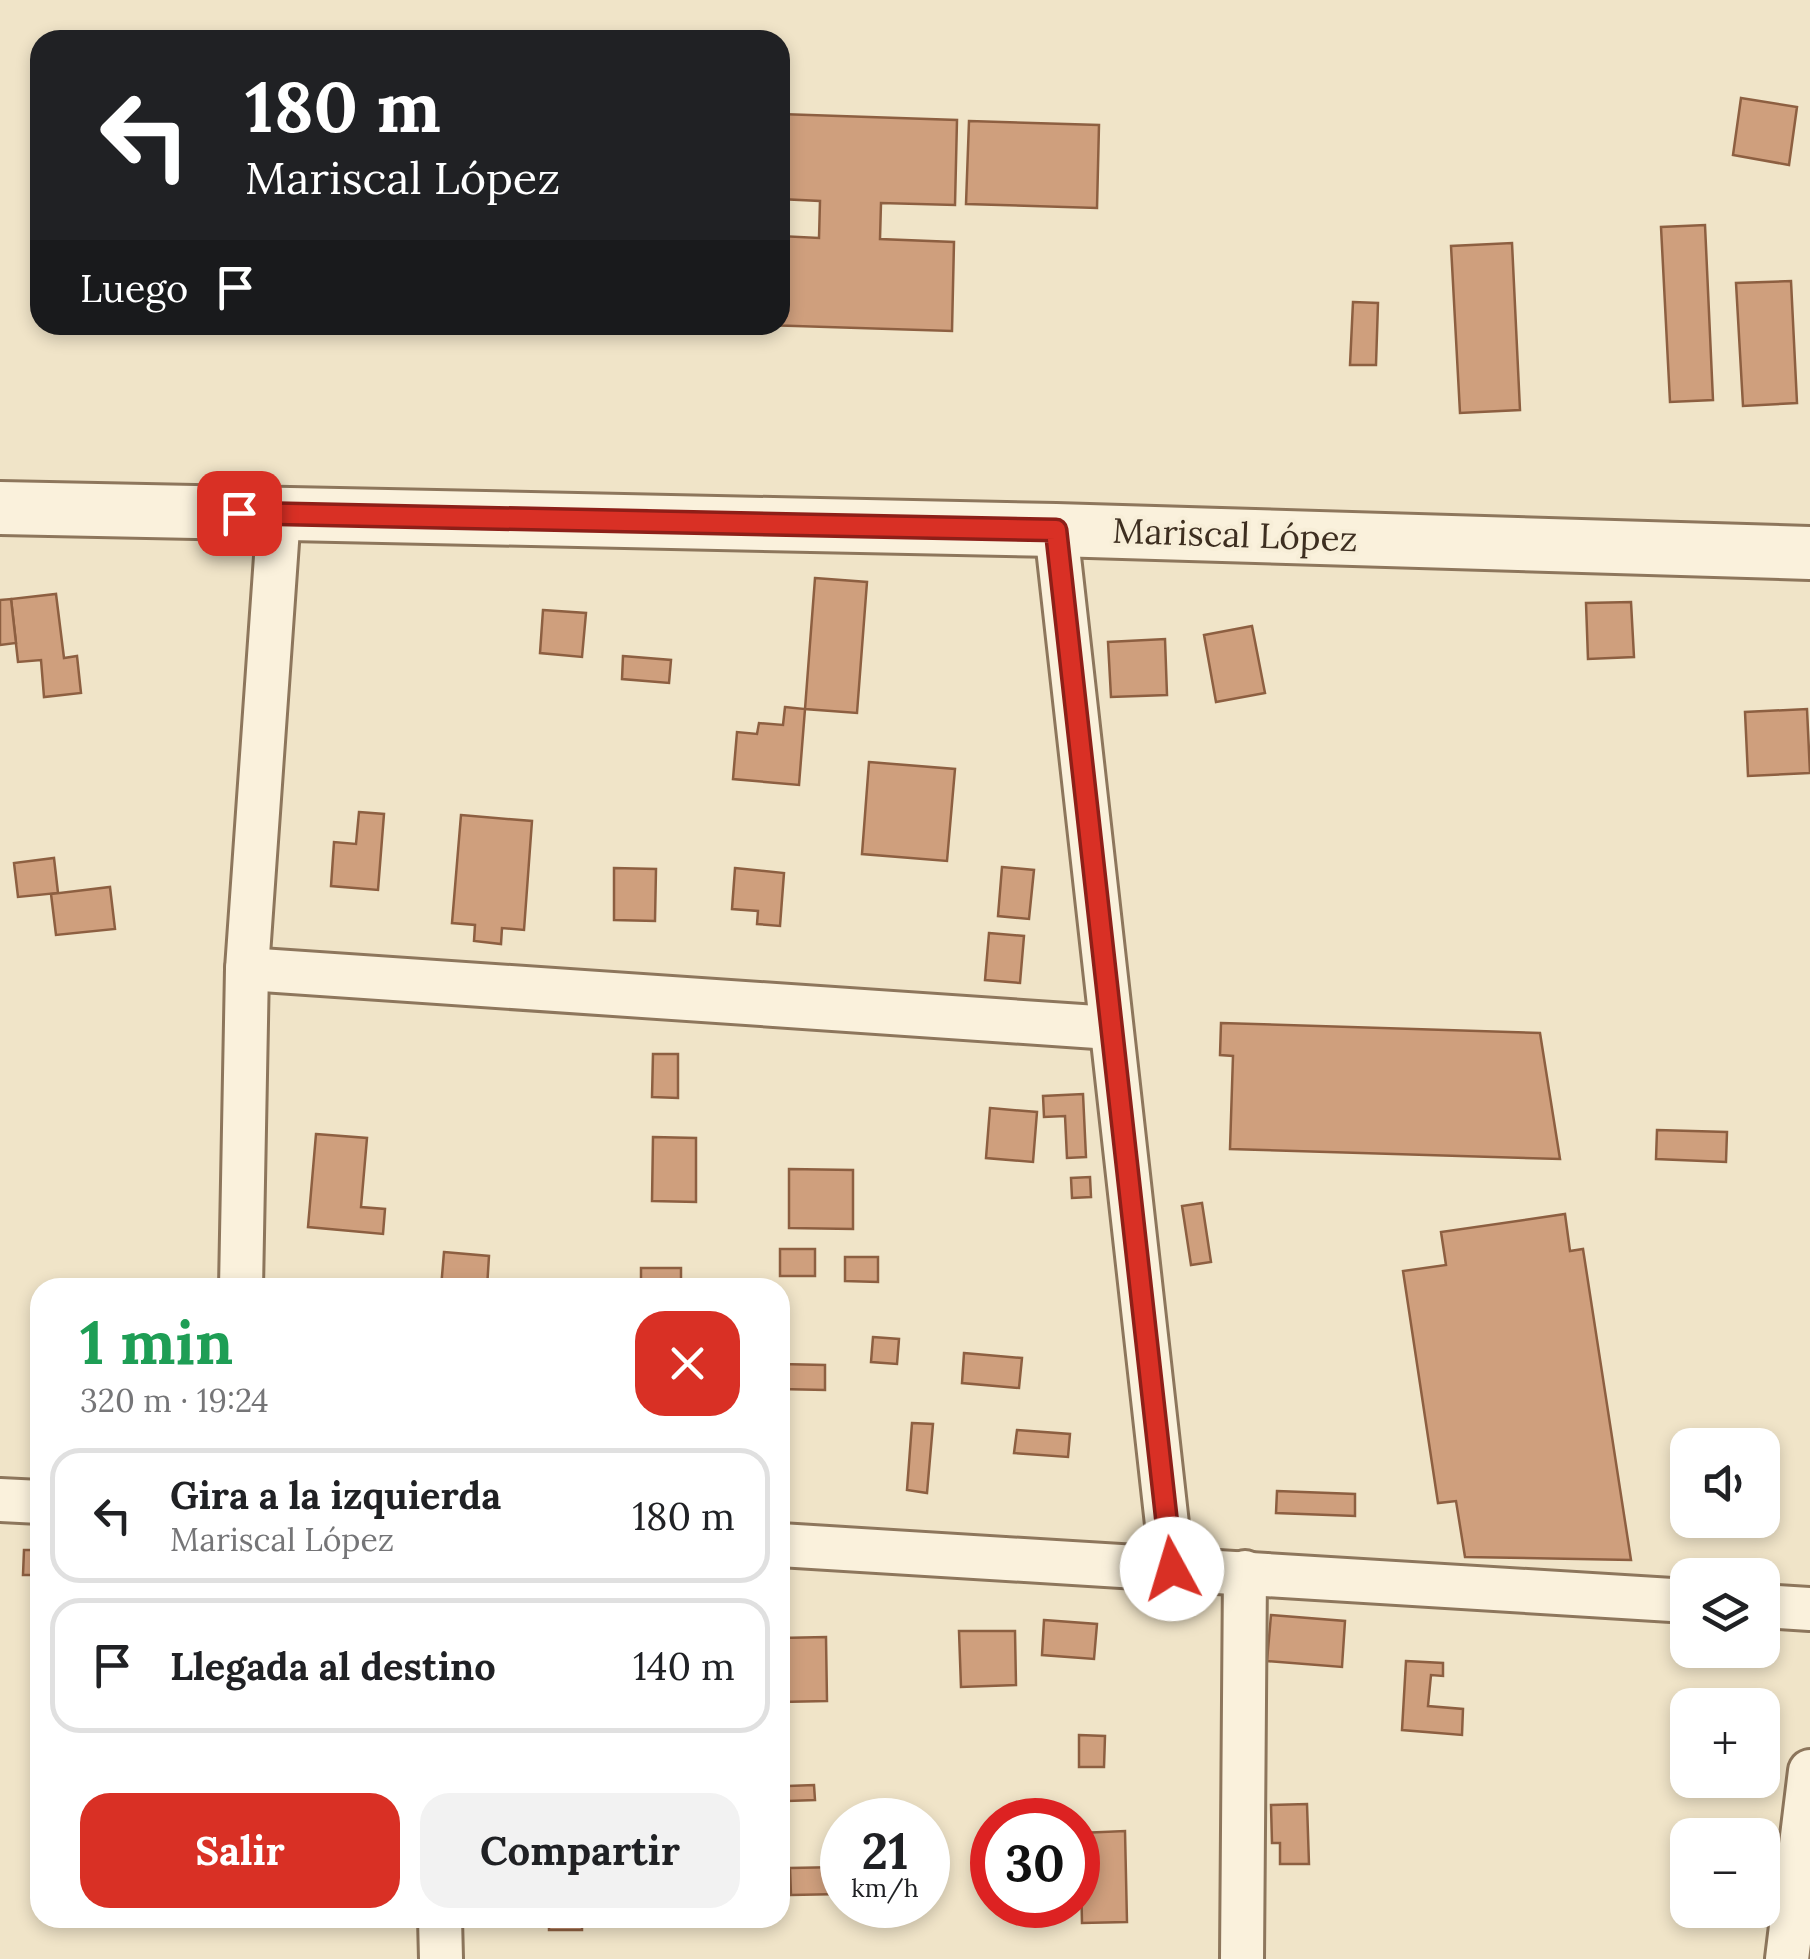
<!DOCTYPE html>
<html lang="es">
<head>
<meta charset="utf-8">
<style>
  body { margin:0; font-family:Lora,serif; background:#f2f2f2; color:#202124; height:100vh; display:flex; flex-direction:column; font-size:38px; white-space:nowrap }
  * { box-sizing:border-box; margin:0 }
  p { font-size:32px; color:#757577 }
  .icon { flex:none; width:55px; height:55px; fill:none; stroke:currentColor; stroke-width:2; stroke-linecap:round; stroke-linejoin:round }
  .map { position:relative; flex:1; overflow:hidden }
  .details { position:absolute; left:30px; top:1278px; width:760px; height:650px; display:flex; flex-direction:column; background:#fff; border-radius:30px; box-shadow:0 5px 15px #0003 }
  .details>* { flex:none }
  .guide { position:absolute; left:30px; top:30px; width:760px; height:305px; border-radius:30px; box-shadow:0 5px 15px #0003; background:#202124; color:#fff; overflow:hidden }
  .tools { position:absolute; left:1670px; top:1428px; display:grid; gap:20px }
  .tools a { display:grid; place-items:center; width:110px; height:110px; border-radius:20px; background:#fff; box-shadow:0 5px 15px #0003; font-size:50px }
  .speed { position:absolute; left:820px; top:1798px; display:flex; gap:20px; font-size:50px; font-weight:700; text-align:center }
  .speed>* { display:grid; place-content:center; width:130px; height:130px; border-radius:50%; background:#fff; box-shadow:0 5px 15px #0003; line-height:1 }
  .speed small { font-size:25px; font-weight:400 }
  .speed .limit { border:15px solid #d22; background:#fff; color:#111 }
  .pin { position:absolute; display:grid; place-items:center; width:85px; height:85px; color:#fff; margin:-42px; border-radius:20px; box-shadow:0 5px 15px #0006 }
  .me { position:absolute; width:110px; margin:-55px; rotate:354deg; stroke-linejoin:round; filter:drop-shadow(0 0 8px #0008) }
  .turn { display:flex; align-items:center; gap:35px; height:210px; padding:0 50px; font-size:45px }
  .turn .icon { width:130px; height:130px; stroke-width:2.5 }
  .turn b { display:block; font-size:70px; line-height:85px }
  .then { display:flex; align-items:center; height:95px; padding:0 50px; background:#0003; gap:20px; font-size:38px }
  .round { display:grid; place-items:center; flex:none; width:105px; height:105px; border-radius:30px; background:#f2f2f2 }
  .overview { display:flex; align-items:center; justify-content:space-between; height:170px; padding:0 50px }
  h1 { font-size:60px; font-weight:700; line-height:75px; color:#1e9e55 }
  .cta { display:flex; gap:20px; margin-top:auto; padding:20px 50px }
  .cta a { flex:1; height:115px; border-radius:30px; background:#d93025; color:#fff; font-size:40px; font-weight:700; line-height:115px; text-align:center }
  .cta a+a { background:#f2f2f2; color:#202124 }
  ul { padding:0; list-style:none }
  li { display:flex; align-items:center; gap:30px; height:135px; margin:0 20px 15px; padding:0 30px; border:5px solid #e0e0e0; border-radius:30px }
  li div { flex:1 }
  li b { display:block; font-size:38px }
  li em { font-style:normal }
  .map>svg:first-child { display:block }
</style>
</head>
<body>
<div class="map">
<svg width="1810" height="1959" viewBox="0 0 1810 1959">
  <rect width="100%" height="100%" fill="#f0e4c8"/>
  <g fill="#cf9f7d" stroke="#8d5f41" stroke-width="2.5">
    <path d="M1741 98 1797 107 1789 165 1733 155Z"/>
    <path d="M780 114 957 120 955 205 881 203 880 239 954 242 952 331 764 325H780V236L819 238 820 201 780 199Z"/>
    <path d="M969 121 1099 125 1097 208 966 204Z"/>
    <path d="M1705 225 1713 400 1670 402 1661 227Z"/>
    <path d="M1512 243 1520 410 1460 413 1451 246Z"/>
    <path d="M1791 281 1797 403 1743 406 1736 283Z"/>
    <path d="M1353 302 1378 303 1376 365H1350Z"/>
    <path d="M815 578 867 582 857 713 805 709Z"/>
    <path d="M56 594 64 658 77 656 81 693 44 697 41 660 18 662 11 599Z"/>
    <path d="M11 599 16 643 0 645V600Z"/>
    <path d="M1631 602 1634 657 1588 659 1586 603Z"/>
    <path d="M543 610 586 613 582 657 540 653Z"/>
    <path d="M1252 626 1265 693 1216 702 1204 635Z"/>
    <path d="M1165 639 1167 695 1111 697 1108 642Z"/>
    <path d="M623 656 671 660 669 683 622 679Z"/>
    <path d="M785 707 805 709 799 785 733 779 737 732 757 734 759 723 783 725Z"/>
    <path d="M1807 709 1810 773 1748 776 1745 712Z"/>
    <path d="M869 762 955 769 947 861 862 854Z"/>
    <path d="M359 812 384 814 378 890 331 886 334 842 356 844Z"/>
    <path d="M461 815 532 821 524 930 502 928 501 944 474 941 475 925 452 923Z"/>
    <path d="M54 858 58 893 18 897 14 863Z"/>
    <path d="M1002 867 1034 870 1029 919 998 916Z"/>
    <path d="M614 868 656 869 655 921 614 920Z"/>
    <path d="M735 868 784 873 780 926 757 924 758 911 732 909Z"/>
    <path d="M110 887 115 929 56 935 51 894Z"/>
    <path d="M989 933 1024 936 1020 983 985 980Z"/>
    <path d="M1221 1023 1540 1033 1560 1159 1230 1149 1233 1056 1220 1055Z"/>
    <path d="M653 1054H678V1098L652 1097Z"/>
    <path d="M1083 1094 1086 1157 1067 1158 1065 1116 1044 1117 1043 1096Z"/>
    <path d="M990 1108 1037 1112 1033 1162 986 1158Z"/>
    <path d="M1657 1130 1727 1132 1726 1162 1656 1159Z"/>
    <path d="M316 1134 367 1138 361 1207 385 1209 383 1234 308 1227Z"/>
    <path d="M653 1137 696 1138V1202L652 1201Z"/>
    <path d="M789 1169 853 1170V1229L789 1228Z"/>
    <path d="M1090 1177 1091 1197 1072 1198 1071 1178Z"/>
    <path d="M1202 1203 1211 1262 1191 1265 1182 1206Z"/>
    <path d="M1565 1214 1570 1251 1583 1249 1631 1560 1465 1557 1456 1501 1438 1503 1403 1271 1446 1265 1441 1232Z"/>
    <rect x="780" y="1249" width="35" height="27"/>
    <path d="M444 1252 489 1256 487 1288H441Z"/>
    <path d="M845 1257H878V1282L845 1281Z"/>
    <rect x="641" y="1268" width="40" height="20"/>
    <path d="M873 1337 899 1339 897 1364 871 1362Z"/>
    <path d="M964 1353 1022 1358 1019 1388 962 1383Z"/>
    <path d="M780 1364 825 1365V1390L780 1389Z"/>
    <path d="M912 1423 933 1424 927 1493 907 1490Z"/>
    <path d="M1017 1430 1070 1434 1068 1457 1014 1453Z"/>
    <path d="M1277 1491 1355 1494V1516L1276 1513Z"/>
    <path d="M24 1550H40V1575H23Z"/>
    <path d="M1271 1615 1345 1621 1342 1667 1267 1661Z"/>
    <path d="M1044 1620 1097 1624 1094 1659 1042 1655Z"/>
    <path d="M959 1631H1015L1016 1685 961 1687Z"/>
    <path d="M826 1637 827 1701 780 1702V1638Z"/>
    <path d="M1406 1661 1443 1663V1676L1431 1675 1428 1706 1463 1709 1462 1735 1402 1730Z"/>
    <path d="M1079 1735 1105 1736 1104 1767H1079Z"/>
    <path d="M814 1785 815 1800 788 1801V1786Z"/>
    <path d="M1307 1804 1309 1864H1280V1843H1272L1271 1805Z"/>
    <path d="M1125 1831 1127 1922 1082 1923 1080 1833Z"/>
    <path d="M842 1867V1894L791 1895 790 1868Z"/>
    <rect x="549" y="1918" width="33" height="12"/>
  </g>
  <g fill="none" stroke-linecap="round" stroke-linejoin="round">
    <defs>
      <g id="minor">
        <path d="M1056 530 1172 1569"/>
        <path d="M247 969 1111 1028"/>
        <path d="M241 1288 247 969 279 514"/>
        <path d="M0 1500 40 1502"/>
        <path d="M780 1545 1688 1601"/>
        <path d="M1762 1606 1810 1609"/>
        <path d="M440 1918 441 1959"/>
        <path d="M1242 1959 1245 1572"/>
        <path d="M1787 1959 1810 1771"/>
      </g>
      <path id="tertiary" d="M0 508 1056 530 1810 553"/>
    </defs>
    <use href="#minor" stroke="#8d765c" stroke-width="48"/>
    <use href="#tertiary" stroke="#8d765c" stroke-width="58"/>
    <use href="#minor" stroke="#faf1dc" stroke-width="42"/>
    <use href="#tertiary" stroke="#faf1dc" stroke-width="52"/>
  </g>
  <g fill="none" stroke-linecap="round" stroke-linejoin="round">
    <defs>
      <path id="route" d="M239 513 1056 530 1172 1569"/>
    </defs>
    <use href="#route" stroke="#8d1f18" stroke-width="25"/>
    <use href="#route" stroke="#d93025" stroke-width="18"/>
  </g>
  <g text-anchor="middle" stroke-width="8" stroke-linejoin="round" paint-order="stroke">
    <g font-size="35" fill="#3d2e20" stroke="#f7eed8">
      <text transform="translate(1235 535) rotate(2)" y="12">Mariscal López</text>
    </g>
  </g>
</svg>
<div class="tools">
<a><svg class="icon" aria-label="sound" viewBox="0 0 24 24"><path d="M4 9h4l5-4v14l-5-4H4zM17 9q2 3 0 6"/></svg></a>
<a><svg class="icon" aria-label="layers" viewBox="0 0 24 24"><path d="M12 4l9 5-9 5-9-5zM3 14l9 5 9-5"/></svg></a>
<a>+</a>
<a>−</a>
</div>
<div class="speed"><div>21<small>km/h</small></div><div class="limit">30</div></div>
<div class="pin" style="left:239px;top:513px;background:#d93025"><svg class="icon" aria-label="arrive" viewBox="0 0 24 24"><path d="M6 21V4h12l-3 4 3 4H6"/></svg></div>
<svg class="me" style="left:1172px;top:1569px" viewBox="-20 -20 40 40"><circle r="19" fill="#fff"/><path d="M0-13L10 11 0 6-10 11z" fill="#d93025"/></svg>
<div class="guide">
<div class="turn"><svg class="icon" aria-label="left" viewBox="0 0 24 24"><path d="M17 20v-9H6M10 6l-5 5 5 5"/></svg><div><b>180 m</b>Mariscal López</div></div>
<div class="then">Luego<svg class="icon" aria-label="arrive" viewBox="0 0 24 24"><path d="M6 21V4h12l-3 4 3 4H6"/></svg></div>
</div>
<section class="details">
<div class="overview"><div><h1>1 min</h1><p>320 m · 19:24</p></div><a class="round" style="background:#d93025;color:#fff"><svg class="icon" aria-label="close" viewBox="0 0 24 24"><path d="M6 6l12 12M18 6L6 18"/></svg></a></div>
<ul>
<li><svg class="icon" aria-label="left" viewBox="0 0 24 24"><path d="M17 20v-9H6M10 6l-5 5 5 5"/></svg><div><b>Gira a la izquierda</b><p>Mariscal López</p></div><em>180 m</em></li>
<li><svg class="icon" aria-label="arrive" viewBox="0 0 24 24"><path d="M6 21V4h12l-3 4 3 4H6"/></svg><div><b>Llegada al destino</b></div><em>140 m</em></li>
</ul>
<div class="cta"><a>Salir</a><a>Compartir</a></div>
</section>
</div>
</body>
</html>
